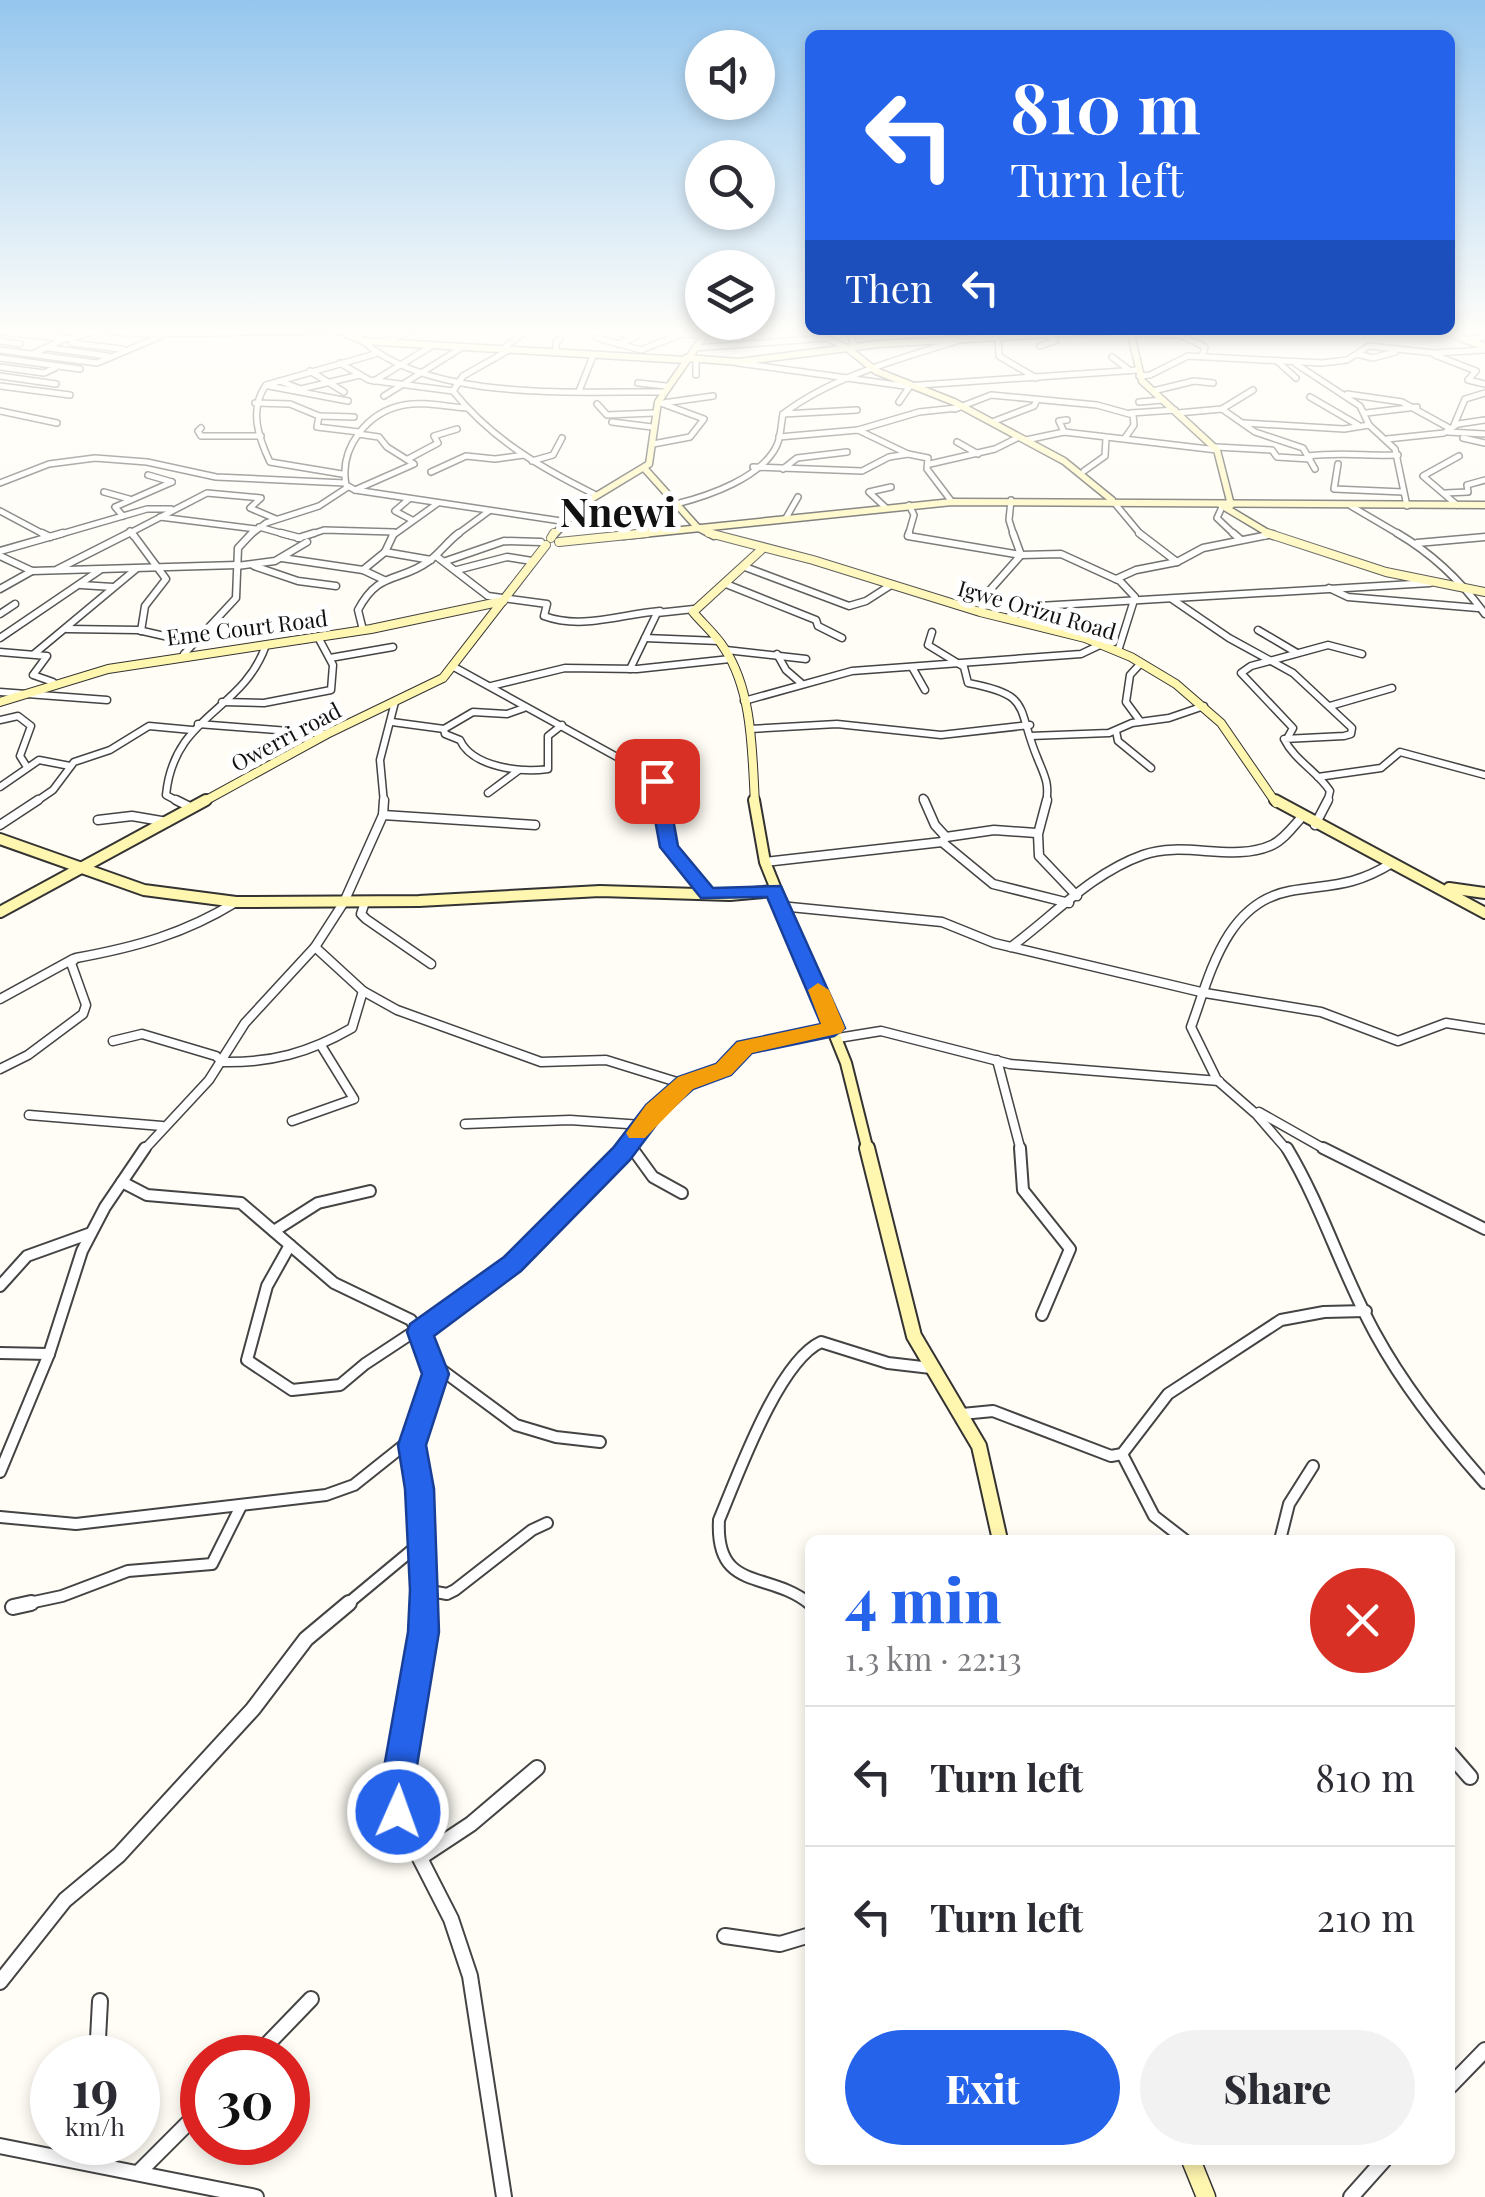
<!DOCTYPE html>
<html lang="en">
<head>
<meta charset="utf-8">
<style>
  body { margin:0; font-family:"Playfair Display",serif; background:#f2f2f3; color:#2b2b33; height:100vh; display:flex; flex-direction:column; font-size:38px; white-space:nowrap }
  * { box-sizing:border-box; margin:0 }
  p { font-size:32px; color:#7c7c81 }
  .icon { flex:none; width:55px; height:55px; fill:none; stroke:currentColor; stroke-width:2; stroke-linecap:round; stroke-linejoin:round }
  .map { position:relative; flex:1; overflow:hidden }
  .drawer { position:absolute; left:805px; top:1535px; width:650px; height:630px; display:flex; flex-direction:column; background:#fff; border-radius:15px; box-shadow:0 5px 15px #0003 }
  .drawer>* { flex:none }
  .banner { position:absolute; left:805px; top:30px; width:650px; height:305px; border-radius:15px; box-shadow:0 5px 15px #0003; background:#2563eb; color:#fff; overflow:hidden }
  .controls { position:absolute; left:685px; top:30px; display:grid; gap:20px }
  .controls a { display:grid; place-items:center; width:90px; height:90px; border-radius:50%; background:#fff; box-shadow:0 5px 15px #0003; font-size:50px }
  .speed { position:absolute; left:30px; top:2035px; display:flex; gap:20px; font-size:50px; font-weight:700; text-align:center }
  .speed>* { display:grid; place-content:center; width:130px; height:130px; border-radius:50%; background:#fff; box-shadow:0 5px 15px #0003; line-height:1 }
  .speed small { font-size:25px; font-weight:400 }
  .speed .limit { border:15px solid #d22; background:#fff; color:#111 }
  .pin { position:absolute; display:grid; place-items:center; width:85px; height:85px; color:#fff; margin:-42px; border-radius:20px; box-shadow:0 5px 15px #0006 }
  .me { position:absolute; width:110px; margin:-55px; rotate:2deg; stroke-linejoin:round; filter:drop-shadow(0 0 8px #0008) }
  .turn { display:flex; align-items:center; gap:35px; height:210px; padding:0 40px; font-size:45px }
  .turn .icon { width:130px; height:130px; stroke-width:2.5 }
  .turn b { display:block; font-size:70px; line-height:85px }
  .then { display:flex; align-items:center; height:95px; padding:0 40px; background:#0003; gap:20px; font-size:38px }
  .round { display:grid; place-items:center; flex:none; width:105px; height:105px; border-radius:52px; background:#f2f2f3 }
  .summary { display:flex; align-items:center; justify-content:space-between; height:170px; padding:0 40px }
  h1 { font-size:60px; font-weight:800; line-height:75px; color:#2563eb }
  .action { display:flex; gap:20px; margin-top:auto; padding:20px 40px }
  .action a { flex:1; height:115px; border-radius:60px; background:#2563eb; color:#fff; font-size:40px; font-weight:800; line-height:115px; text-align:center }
  .action a+a { background:#f2f2f3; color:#2b2b33 }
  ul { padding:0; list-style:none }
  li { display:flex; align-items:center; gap:30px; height:140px; padding:0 40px; border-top:2px solid #e1e1e2 }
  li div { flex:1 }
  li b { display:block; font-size:38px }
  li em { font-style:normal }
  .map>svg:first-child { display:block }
</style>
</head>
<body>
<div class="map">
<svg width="1485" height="2197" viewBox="0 0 1485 2197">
  <rect width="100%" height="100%" fill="#fffdf5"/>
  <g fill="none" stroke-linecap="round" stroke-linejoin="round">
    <defs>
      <g id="street-far4">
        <path d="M93 330 140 334 340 331"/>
        <path d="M609 330 635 337 618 344"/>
        <path d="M848 330 855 347"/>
        <path d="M961 330 972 337"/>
        <path d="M0 332 71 339 95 331"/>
        <path d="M1131 333 1180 335 1205 347 1202 356"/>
        <path d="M998 336 999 356 1036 378"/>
        <path d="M355 338 369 330"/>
        <path d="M597 338 641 350 682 334 705 335"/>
        <path d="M1466 340 1485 337"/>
        <path d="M0 341 20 344"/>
        <path d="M363 341C431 402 576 391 663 392"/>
        <path d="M72 343 122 349"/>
        <path d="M382 343 414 330"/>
        <path d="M1040 346 1055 341 1047 334"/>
        <path d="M49 348 108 356"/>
        <path d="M695 348 827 338 847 348"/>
        <path d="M0 350 97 363 159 337"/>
        <path d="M501 350 523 333 519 330"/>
        <path d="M509 350 463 376 453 391C490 438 541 468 594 494"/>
        <path d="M556 353V342L560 339"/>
        <path d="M32 354 63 340"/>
        <path d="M1357 354 1373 358 1395 352"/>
        <path d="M1435 355 1476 371 1468 380 1485 384"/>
        <path d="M1112 357 1129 370"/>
        <path d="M0 358 80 369"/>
        <path d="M696 359V375"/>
        <path d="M1277 361 1296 378"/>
        <path d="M340 363 369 380 453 391"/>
        <path d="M738 363 905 386 1138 370"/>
        <path d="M1296 364 1360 406 1369 425 1395 449 1407 506"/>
        <path d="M0 367 44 373 55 368"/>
        <path d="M310 371 344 392"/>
        <path d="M0 376 56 384"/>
        <path d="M1139 376 1150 375 1188 356 1322 363 1347 360 1369 346 1434 353 1485 350"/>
        <path d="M279 381 301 389 360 375"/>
        <path d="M374 381 430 347"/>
        <path d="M638 383 666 386"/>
        <path d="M0 386 70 395"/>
        <path d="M269 386 348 401"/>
        <path d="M579 391 593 356"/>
        <path d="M1153 391 1194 381 1213 383"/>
        <path d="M1347 394 1402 402 1451 429"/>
        <path d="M384 396 461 348"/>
        <path d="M1310 397 1358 425"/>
        <path d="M899 402 910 386"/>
        <path d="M1139 402 1163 400"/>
        <path d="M255 403 290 404 319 416 317 427 359 432"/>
        <path d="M663 403 713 396"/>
        <path d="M597 404 607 415 654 413"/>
        <path d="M467 408C446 407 425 401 404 405 367 412 339 448 346 485L355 490 561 521"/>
        <path d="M955 409 991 395 1097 405 1133 415 1134 425 1125 438"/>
        <path d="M1222 409 1255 432 1303 448 1315 469"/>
        <path d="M0 411 57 423"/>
        <path d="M1131 413 1175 410"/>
        <path d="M1178 413 1222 409 1253 390"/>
        <path d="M1366 413 1417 407"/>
        <path d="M783 414 857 410"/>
        <path d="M319 416 354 417"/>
        <path d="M612 422 652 427"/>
        <path d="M992 422 1034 406 1037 400"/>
        <path d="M1244 423 1344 429 1369 425"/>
        <path d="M1454 425 1465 399 1485 393"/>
        <path d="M201 428 198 431 201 436H261"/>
        <path d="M858 430 919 412 957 408"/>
        <path d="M1064 432 1059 421 1067 420"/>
        <path d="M1448 432 1485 434"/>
        <path d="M779 437 858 430 908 454 928 458 927 469 952 502"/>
        <path d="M1463 438 1485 443"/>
        <path d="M1387 439 1444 433 1458 424 1485 420"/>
        <path d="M1026 440 1064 432 1217 450"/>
        <path d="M957 442 978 454"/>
        <path d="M653 444 690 437 704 419 658 402"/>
        <path d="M1216 447 1272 450 1277 457 1310 459"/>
        <path d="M1308 456C1339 452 1367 456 1398 455"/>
        <path d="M408 459 438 443 434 436 457 429"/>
        <path d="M532 461 553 455 562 438"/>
        <path d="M930 464 995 449 1019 437"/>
        <path d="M1338 464 1334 489 1403 492"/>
        <path d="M753 467 862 471 889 457 908 454"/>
        <path d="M783 469 797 458 847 452"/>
        <path d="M1084 471 1105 456 1106 438"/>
        <path d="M431 472 466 456 495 459 524 455"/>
        <path d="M342 474 270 462C258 437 249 409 266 385L375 354"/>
        <path d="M148 475 172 482"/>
        <path d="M0 483 49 464 95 458 147 462 216 477 345 483"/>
        <path d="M355 490 414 464 387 447 379 437 358 434"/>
        <path d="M104 492 129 499"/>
        <path d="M1445 493 1468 492 1467 485 1485 480"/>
        <path d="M409 499 395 511 412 520"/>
        <path d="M1011 500 1009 520 1014 536"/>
        <path d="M1112 500 1142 536"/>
        <path d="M676 504C708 496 762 478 777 445 781 436 781 424 783 414 831 377 899 359 957 341"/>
        <path d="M1457 505 1423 476 1459 456"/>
        <path d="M1351 506 1402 536"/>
        <path d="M885 507 869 492 891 487"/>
        <path d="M1222 507 1217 518 1236 536"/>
        <path d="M0 511 47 536"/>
        <path d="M123 516 115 507 172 482"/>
        <path d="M160 517 256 529"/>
        <path d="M786 518 798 497"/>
        <path d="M259 527 291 536"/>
        <path d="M130 531 133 536"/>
        <path d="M54 536 147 509H171"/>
        <path d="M124 536 207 493 261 498 250 508 276 519"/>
        <path d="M249 536 266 523 319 506 348 487"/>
        <path d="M306 536 324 530 394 532"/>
        <path d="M392 536 438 503"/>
        <path d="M455 536 489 511"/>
        <path d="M908 536 914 515 909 505"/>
        <path d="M1265 536 1273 534"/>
      </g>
      <g id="street-far3">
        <path d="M42 533 50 537"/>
        <path d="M132 533 166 579 145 606 141 631"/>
        <path d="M281 533 300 538"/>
        <path d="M909 533 908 536 1021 555 1061 554 1120 581 1135 597 1118 651"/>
        <path d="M1139 533 1177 562"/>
        <path d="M1233 533 1240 539"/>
        <path d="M1397 533C1433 554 1461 581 1485 614"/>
        <path d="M298 538 314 533"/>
        <path d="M1417 543 1485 537"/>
        <path d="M0 551 63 533"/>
        <path d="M385 552 431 560"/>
        <path d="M0 556 32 571 237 565"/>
        <path d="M436 556 488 596 547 604 544 616C582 630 621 614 660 611"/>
        <path d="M282 558 363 570 384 580"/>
        <path d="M446 561 504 541 541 542"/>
        <path d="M237 566 275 561 307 542"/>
        <path d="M254 566 298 581 336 586"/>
        <path d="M745 567 849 606 866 601 891 585"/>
        <path d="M58 569 129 533"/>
        <path d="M363 570 385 552 394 533"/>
        <path d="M457 570 507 557 532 561"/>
        <path d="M1116 579 1136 570 1177 562 1203 548 1273 534"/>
        <path d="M726 584 816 620 818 626 842 638"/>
        <path d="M81 585 113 587"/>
        <path d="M1329 588 1348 597 1478 608"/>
        <path d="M0 589 32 571"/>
        <path d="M1172 599 1229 638 1293 673 1352 728 1351 734 1344 736 1284 739C1295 761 1317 771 1330 791L1327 803"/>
        <path d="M980 612 990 590 1021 555 1013 533"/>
        <path d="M0 614 15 604"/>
        <path d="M1006 618 1039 606 1430 583"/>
        <path d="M67 629 138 630 195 643"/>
        <path d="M363 630 358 610C379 570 399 583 429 561 440 553 448 541 459 533"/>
        <path d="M1258 630 1297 653"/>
        <path d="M932 632 928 645 964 667 968 683C1033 695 1016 707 1037 757 1044 775 1050 783 1046 803"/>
        <path d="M0 638 100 570"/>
        <path d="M645 638 719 641"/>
        <path d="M726 650 806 659"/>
        <path d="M0 652 47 656 33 675 53 682"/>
        <path d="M34 654 136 569"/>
        <path d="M184 654 236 598 238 548 252 533"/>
        <path d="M777 654 786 670 801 683"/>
        <path d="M330 658 393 647"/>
        <path d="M454 667 655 778 664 803"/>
        <path d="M912 667 925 690"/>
        <path d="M630 669 657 613 694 609"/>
        <path d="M491 686 565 668 637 669 730 659"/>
        <path d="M0 692 107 700"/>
        <path d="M744 701 852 671 1081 654 1102 644"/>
        <path d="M222 702 264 703 331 690 333 665 318 637"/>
        <path d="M1330 706 1392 688"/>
        <path d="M0 720 18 716 31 726 20 756 27 767"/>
        <path d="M1140 721 1126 702 1130 675 1141 663"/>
        <path d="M392 722 444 729 473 712 507 714 524 708"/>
        <path d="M198 724 327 734"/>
        <path d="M444 729 445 734 460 740C472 767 521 773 548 769V736L562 725"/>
        <path d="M750 729 837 724 941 735 1030 725"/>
        <path d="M1116 731 1118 741 1151 768"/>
        <path d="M1030 736 1109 733 1132 723 1169 718 1204 706"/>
        <path d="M1288 737 1293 728 1241 673 1251 666 1328 645 1362 654"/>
        <path d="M1318 777 1381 768 1400 752 1485 775"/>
        <path d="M0 787 39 760 70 766"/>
        <path d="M488 793 519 770"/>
        <path d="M923 798 925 803"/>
        <path d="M34 803 53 790 74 762 110 750 149 726 192 730"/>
        <path d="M181 803 166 795C174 714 242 713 266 645"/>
        <path d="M384 803 380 760 395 702"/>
      </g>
      <g id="street-far2">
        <path d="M176 800 192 808"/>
        <path d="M663 800 669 847 708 894"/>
        <path d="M1047 800 1038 834 1039 856 1077 896"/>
        <path d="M383 815 535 825"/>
        <path d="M98 820 132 816 167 822"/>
        <path d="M0 825 38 800"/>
        <path d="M1315 825 1328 800"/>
        <path d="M946 837 994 830 1036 833"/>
        <path d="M942 842 993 884 1069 903"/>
        <path d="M765 862 942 842 946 837 935 825 924 800"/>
        <path d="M365 902 361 914 366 919 431 964"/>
        <path d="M780 906 942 922 994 943 1205 993 1321 1012 1398 1041 1446 1023 1485 1029"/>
        <path d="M315 947 363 991 397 1010 541 1062 606 1060 677 1082H694L724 1069 745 1048 834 1028"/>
        <path d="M1011 947C1053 916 1092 873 1143 855 1184 840 1233 863 1272 845 1283 840 1292 828 1300 819"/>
        <path d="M0 999 73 959"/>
        <path d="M838 1038 881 1031 1010 1064 1219 1081"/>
        <path d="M113 1041 142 1034 216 1056 222 1062C271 1063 309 1053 352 1028L363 991"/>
        <path d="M997 1060 1021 1151"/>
        <path d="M0 1069 28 1055 83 1014 86 1005 71 963 76 958C136 947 184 934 236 902"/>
        <path d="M1259 1112 1328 1151"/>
        <path d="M29 1115 162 1126"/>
        <path d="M292 1121 354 1099 322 1047"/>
        <path d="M465 1124 570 1120 642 1125"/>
        <path d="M629 1145 633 1151"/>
        <path d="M143 1151 209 1080 245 1023 315 947 344 902 383 815 384 800"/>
        <path d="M623 1151 654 1111 686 1083"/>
        <path d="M1288 1151 1256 1114 1217 1080 1191 1027C1210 975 1225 903 1290 891 1332 884 1353 887 1392 863"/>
      </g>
      <g id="street-far1">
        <path d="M632 1148 653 1177 682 1193"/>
        <path d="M1020 1148 1023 1190 1070 1249 1042 1315"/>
        <path d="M1287 1148C1323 1208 1342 1274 1376 1335 1405 1388 1445 1438 1485 1483"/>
        <path d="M1323 1148 1485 1229"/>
        <path d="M122 1182 147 1195 241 1203 334 1283 411 1320 435 1365 434 1385 412 1445 423 1541V1605"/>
        <path d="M274 1231 318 1203 370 1191"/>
        <path d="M290 1245 267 1286 247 1360 292 1390 340 1385 365 1364 503 1273 625 1148"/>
        <path d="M0 1286 27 1256 91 1233"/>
        <path d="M0 1353 49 1354"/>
        <path d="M435 1365 516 1425 556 1437 600 1442"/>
        <path d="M962 1414 993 1411 1111 1456 1122 1454 1168 1394 1281 1320 1324 1312 1366 1311"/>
        <path d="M1122 1454 1154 1516 1185 1540"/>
        <path d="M0 1472 49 1354 82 1251 105 1207 145 1148"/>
        <path d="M0 1517 76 1524 326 1495 354 1485 413 1438"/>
        <path d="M1280 1540 1289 1504 1313 1466"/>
        <path d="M425 1590 447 1594 455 1590 532 1530 547 1523"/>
        <path d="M810 1604C769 1570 715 1593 719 1520 738 1475 778 1362 821 1342L888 1363 931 1368"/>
        <path d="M20 1605 62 1596 128 1571 212 1564 241 1506"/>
        <path d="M346 1605 423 1541"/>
      </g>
      <g id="street">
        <path d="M423 1603V1632L403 1735 397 1801 406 1831 451 1919 470 1976 504 2197"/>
        <path d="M13 1607 31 1603"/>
        <path d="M1450 1754 1470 1777"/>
        <path d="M421 1857 471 1824 537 1768"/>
        <path d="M725 1936 780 1944 810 1935"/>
        <path d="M0 1982 65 1900 119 1855 253 1709 306 1639 349 1603"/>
        <path d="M97 2058 100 2001"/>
        <path d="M254 2058 311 1999"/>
        <path d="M1450 2086 1485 2050"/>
        <path d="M0 2146 256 2197"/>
        <path d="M81 2161 85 2142"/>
        <path d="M138 2173 202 2109"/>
        <path d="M1351 2197 1384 2160"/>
      </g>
      <g id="secondary-far4">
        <path d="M337 330 363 341 685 360"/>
        <path d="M1130 330 1142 381 1217 450 1231 505"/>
        <path d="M1440 330 1485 347"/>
        <path d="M847 348 876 371 954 402 1064 461 1112 500"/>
        <path d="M686 358 739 362 878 344 1123 330"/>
        <path d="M645 469 697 527 714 536"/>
        <path d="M1221 505 1273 536"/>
        <path d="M553 536 583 504 649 464 658 402 708 330"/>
        <path d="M623 536 952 502 1485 505"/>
      </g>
      <g id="secondary-far3">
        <path d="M709 533 813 560 980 612 1085 638 1131 657 1176 684 1221 723 1276 803"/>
        <path d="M1267 533 1386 572 1485 592"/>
        <path d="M551 538 554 533"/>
        <path d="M559 542 647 533"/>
        <path d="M0 702 108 669 371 629 503 601"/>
        <path d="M201 803 327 734 443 678 546 545"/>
        <path d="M755 803C752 753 753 691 724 648 716 635 703 624 693 612L761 550"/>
      </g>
      <g id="secondary-far2">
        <path d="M754 800 765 862 846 1063 868 1151"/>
        <path d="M1275 800 1485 913"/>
        <path d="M0 839 144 890 236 902 419 901 600 891 730 895 774 891"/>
        <path d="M1449 888 1485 893"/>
        <path d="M0 912 206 800"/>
      </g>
      <path id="secondary-far1" d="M867 1148 914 1336 979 1446 1000 1540"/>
      <path id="secondary" d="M1191 2160 1206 2197"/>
    </defs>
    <use href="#street-far4" stroke="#444" stroke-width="8"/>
    <use href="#street-far3" stroke="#444" stroke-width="9"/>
    <use href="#street-far2" stroke="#444" stroke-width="11"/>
    <use href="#street-far1" stroke="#444" stroke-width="14"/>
    <use href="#street" stroke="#444" stroke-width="18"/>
    <use href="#secondary-far4" stroke="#333" stroke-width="9"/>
    <use href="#secondary-far3" stroke="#333" stroke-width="10"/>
    <use href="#secondary-far2" stroke="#333" stroke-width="14"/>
    <use href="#secondary-far1" stroke="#333" stroke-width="18"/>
    <use href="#secondary" stroke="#333" stroke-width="21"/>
    <use href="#street-far4" stroke="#fff" stroke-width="5"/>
    <use href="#street-far3" stroke="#fff" stroke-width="6"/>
    <use href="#street-far2" stroke="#fff" stroke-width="8"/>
    <use href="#street-far1" stroke="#fff" stroke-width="10"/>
    <use href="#street" stroke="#fff" stroke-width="14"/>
    <use href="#secondary-far4" stroke="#fff6b0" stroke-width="6"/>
    <use href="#secondary-far3" stroke="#fff6b0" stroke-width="8"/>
    <use href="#secondary-far2" stroke="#fff6b0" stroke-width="10"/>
    <use href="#secondary-far1" stroke="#fff6b0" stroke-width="14"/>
    <use href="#secondary" stroke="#fff6b0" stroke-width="18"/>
  </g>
  <linearGradient id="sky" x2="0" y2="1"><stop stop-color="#95c6ee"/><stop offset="0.52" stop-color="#fffefa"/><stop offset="1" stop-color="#fffefa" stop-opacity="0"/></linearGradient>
  <rect width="1485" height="637" fill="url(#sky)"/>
  <path fill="#2563eb" stroke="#184099" stroke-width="2.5" d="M657 775 666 781 678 846 713 888 781 886 845 1028 834 1036 752 1053 731 1075 693 1089 662 1117 630 1160 521 1271 434 1336 449 1374 426 1445 434 1489 439 1632 413 1790 415 1812 410 1824 398 1829 386 1824 380 1790 408 1632 410 1590 405 1489 398 1445 422 1374 407 1332 410 1324 504 1257 613 1148 646 1105 678 1077 716 1064 737 1042 821 1024 767 897 701 898 660 847 648 781Z"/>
  <path fill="#f59e0b" d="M818 983 829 990 845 1028 841 1033 752 1053 731 1075 693 1089 645 1138H629L626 1133 646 1105 678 1077 716 1064 737 1042 821 1024 808 990Z"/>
  <g text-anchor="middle" stroke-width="10" stroke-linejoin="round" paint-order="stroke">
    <g font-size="22" fill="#111" stroke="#fff">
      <text transform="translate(1037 610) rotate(16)" y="8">Igwe Orizu Road</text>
      <text transform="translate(247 628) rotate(-7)" y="8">Eme Court Road</text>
      <text transform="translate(286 737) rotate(-28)" y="8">Owerri road</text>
    </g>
    <g font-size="40" font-weight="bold" fill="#111" stroke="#fff">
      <text x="618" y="527">Nnewi</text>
    </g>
  </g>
</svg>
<div class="controls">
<a><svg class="icon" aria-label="sound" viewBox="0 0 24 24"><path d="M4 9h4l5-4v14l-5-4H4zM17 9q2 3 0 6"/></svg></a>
<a><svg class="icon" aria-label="search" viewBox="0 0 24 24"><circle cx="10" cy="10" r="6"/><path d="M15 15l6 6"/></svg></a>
<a><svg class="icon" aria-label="layers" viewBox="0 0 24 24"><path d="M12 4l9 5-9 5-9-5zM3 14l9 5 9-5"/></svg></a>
</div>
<div class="speed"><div>19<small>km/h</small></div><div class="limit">30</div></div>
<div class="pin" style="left:657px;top:781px;background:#d93025"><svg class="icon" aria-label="arrive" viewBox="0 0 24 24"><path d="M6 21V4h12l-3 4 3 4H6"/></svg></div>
<svg class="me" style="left:398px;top:1812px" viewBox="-20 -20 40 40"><circle r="17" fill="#2563eb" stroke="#fff" stroke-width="3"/><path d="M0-11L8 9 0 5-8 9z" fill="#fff"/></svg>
<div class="banner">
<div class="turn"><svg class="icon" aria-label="left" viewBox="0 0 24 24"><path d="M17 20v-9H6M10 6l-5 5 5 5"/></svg><div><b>810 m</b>Turn left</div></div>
<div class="then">Then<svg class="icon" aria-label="left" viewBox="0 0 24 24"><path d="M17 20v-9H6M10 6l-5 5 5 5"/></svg></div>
</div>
<section class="drawer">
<div class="summary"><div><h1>4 min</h1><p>1.3 km · 22:13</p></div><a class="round" style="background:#d93025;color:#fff"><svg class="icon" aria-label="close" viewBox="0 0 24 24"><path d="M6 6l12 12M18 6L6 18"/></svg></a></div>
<ul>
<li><svg class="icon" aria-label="left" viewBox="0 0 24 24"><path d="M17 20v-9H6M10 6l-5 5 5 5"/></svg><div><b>Turn left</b></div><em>810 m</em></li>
<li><svg class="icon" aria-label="left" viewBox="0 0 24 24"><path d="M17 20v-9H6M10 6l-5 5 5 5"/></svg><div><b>Turn left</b></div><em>210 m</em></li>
</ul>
<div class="action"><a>Exit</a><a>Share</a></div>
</section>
</div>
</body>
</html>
